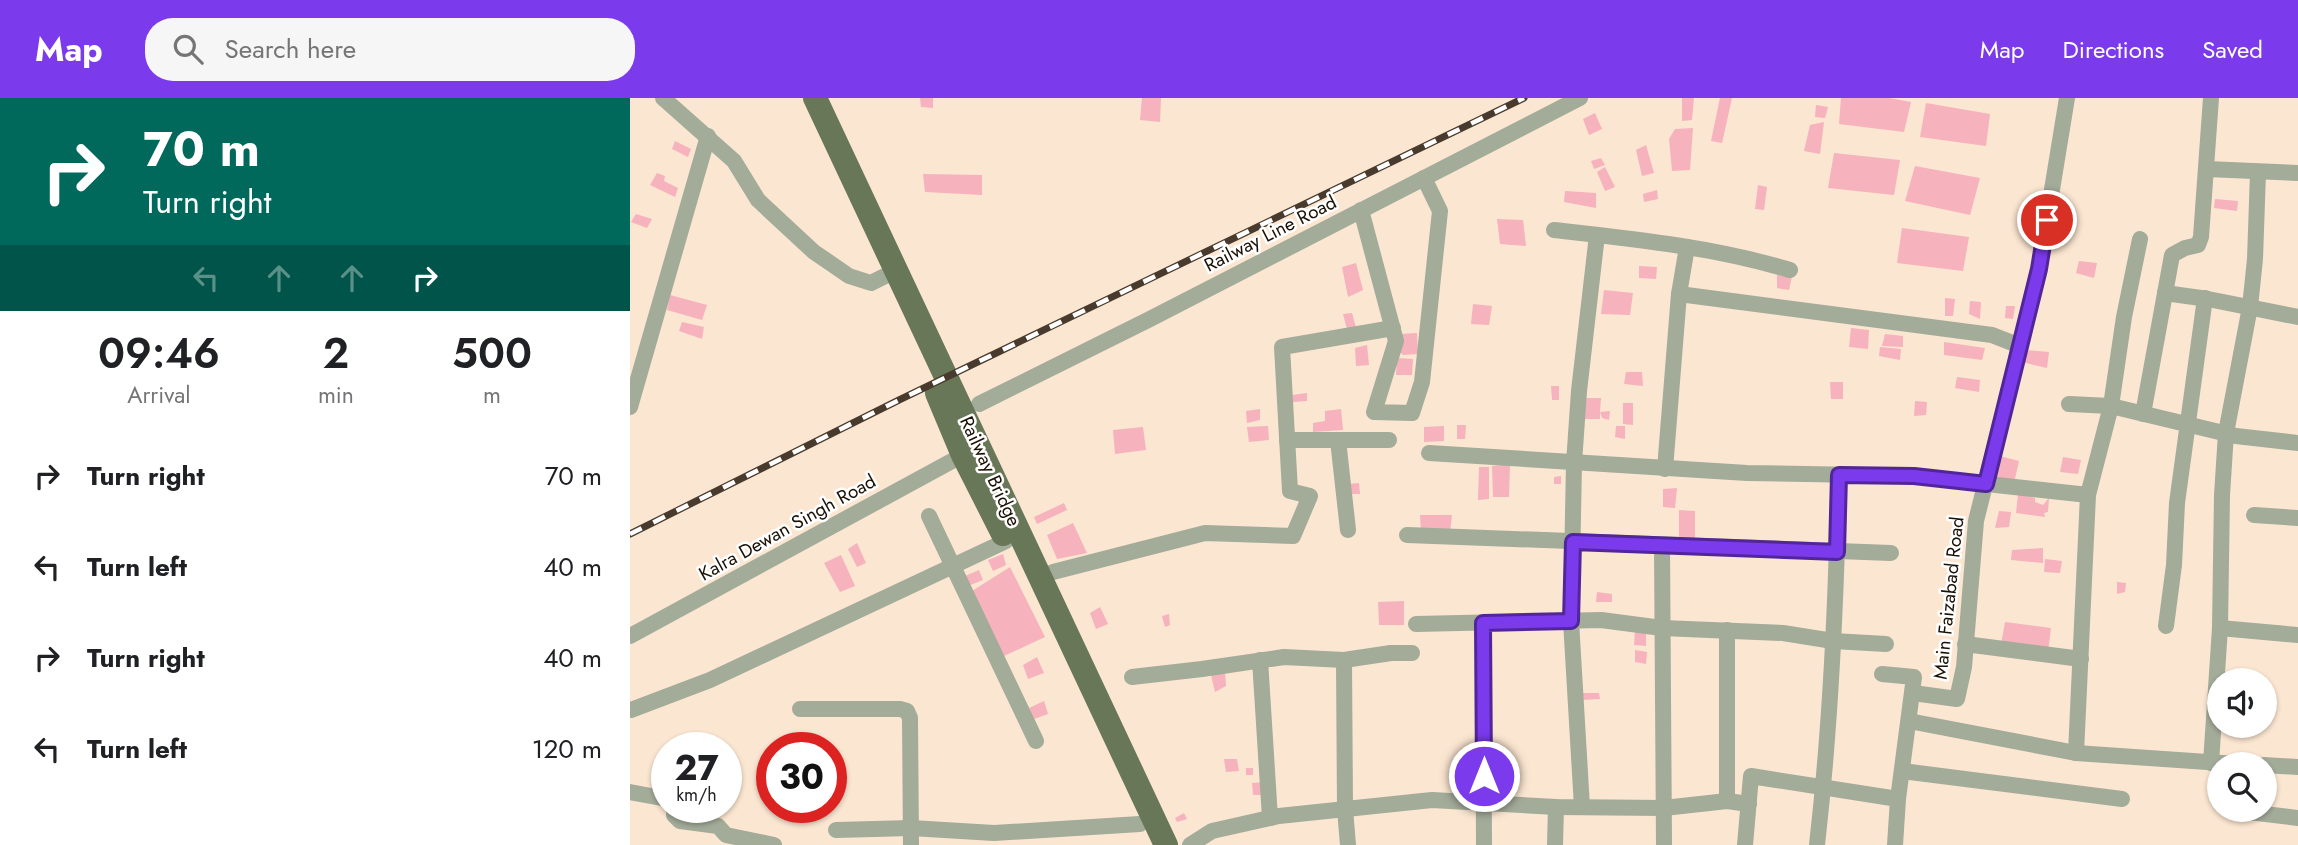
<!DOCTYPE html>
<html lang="en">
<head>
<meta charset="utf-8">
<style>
  body { margin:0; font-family:Jost,sans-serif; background:#f6f6f6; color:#202124; height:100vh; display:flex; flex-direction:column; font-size:26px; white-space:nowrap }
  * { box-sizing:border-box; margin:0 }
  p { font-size:23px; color:#757577 }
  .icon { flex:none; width:38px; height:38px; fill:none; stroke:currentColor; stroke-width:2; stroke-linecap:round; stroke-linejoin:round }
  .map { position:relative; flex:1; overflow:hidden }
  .drawer { display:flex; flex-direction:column; background:#fff; width:630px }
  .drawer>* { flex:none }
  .hud { background:#00695c; color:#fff; overflow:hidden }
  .tools { position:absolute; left:1577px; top:570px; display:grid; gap:14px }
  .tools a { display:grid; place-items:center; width:70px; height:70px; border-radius:50%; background:#fff; box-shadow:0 2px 5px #0004; font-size:35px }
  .speed { position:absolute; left:21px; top:634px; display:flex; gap:14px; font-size:35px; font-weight:700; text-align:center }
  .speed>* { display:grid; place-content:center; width:91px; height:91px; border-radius:50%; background:#fff; box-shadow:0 2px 5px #0004; line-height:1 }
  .speed small { font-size:18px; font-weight:400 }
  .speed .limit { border:10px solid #d22; background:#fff; color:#111 }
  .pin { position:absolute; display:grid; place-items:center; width:60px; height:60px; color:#fff; margin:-30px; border:4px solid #fff; border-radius:50%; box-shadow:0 2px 7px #0007 }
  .me { position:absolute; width:77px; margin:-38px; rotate:0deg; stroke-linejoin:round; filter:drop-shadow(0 0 5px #0008) }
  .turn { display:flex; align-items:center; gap:24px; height:147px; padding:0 28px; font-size:32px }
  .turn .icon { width:91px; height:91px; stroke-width:2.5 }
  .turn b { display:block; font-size:49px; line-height:60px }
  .lanes { display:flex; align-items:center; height:66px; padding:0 28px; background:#0003; justify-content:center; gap:35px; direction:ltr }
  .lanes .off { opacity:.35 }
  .eta { display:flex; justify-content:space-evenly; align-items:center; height:119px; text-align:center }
  .eta b { font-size:42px; font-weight:600; line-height:49px }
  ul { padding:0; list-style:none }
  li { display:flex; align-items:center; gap:21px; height:91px; padding:0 28px }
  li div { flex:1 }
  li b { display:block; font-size:26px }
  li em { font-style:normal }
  header { display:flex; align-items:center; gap:42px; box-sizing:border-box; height:98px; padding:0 35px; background:#7c3aed; color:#fff }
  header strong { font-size:33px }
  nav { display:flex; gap:38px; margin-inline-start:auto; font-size:24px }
  .search { width:490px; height:63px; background:#f6f6f6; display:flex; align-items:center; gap:18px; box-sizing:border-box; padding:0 24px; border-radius:28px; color:#757577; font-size:26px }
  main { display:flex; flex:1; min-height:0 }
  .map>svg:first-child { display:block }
</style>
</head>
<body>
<header>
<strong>Map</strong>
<div class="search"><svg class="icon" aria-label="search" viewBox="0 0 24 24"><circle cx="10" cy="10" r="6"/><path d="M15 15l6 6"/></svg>Search here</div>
<nav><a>Map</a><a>Directions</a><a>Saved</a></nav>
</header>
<main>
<section class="drawer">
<div class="hud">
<div class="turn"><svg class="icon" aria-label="right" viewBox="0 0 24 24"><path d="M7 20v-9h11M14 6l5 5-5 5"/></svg><div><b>70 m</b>Turn right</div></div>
<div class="lanes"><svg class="icon off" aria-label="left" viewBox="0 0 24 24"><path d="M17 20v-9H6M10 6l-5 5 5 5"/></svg><svg class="icon off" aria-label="ahead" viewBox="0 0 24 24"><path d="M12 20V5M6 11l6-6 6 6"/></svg><svg class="icon off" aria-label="ahead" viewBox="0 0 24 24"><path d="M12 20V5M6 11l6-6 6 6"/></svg><svg class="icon" aria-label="right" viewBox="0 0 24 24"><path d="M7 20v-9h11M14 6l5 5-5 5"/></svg></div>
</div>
<div class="eta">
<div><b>09:46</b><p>Arrival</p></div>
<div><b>2</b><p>min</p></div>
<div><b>500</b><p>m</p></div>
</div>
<ul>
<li><svg class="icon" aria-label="right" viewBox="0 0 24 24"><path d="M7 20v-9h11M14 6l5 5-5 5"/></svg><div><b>Turn right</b></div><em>70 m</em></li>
<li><svg class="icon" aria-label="left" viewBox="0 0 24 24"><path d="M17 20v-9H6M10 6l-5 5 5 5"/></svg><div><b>Turn left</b></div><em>40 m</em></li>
<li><svg class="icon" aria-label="right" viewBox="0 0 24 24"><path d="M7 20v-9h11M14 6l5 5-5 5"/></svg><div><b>Turn right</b></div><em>40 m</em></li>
<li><svg class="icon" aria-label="left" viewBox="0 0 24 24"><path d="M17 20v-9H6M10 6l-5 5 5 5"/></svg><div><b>Turn left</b></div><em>120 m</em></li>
</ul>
</section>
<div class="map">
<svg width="1668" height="747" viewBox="0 0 1668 747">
  <rect width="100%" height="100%" fill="#fbe6d1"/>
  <g fill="#f6b2bd">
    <path d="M290 0H303V10L291 9Z"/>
    <path d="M512 0H531L530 24 510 22Z"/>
    <path d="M1052 0H1064L1062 22 1052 23Z"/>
    <path d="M1090 0H1102L1092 45 1081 43Z"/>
    <path d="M1211 0H1259L1281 4 1274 34 1209 26Z"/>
    <path d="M1296 5 1360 16 1356 48 1290 39Z"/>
    <path d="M1186 7 1198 9 1195 20 1185 19Z"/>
    <path d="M965 15 972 31 959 37 953 21Z"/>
    <path d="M1194 24 1190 56 1174 53 1180 27Z"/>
    <path d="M1063 30 1060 72 1042 73 1039 41 1045 31Z"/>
    <path d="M45 43 61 51 58 59 42 51Z"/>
    <path d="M1016 47 1024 75 1012 78 1006 52Z"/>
    <path d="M1204 55 1270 62 1264 97 1198 90Z"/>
    <path d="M971 60 975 67 964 71 961 63Z"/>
    <path d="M1285 68 1350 80 1340 117 1275 103Z"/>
    <path d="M975 69 985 89 975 93 967 74Z"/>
    <path d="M27 75 35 78 34 83 48 90 45 99 20 87Z"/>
    <path d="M293 76 352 77V97L295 94Z"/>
    <path d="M1128 87 1137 89 1134 112 1125 111Z"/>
    <path d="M1027 92 1028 101 1014 104 1013 96Z"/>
    <path d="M935 93 966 95V110L934 104Z"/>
    <path d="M1585 101 1608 103 1607 113 1584 110Z"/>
    <path d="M6 116 22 121 17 130 1 124Z"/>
    <path d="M867 121 893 122 896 148 870 146Z"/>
    <path d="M1272 130 1339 139 1333 173 1267 165Z"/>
    <path d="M1449 163 1467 165 1464 180 1446 175Z"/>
    <path d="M726 165 733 192 718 199 712 169Z"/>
    <path d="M1009 168 1027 169 1026 181 1009 180Z"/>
    <path d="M1147 177 1162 178 1159 192 1147 190Z"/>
    <path d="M974 192 1003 195 1000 217 971 216Z"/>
    <path d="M40 197 77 207 72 222 37 212Z"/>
    <path d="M1315 200 1325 201 1323 218H1315Z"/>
    <path d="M1340 203 1351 204 1350 221 1339 216Z"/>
    <path d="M843 206 862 208 859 227 841 226Z"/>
    <path d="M1376 208H1385L1383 221 1375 220Z"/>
    <path d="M722 215 727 233 718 235 713 216Z"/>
    <path d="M52 224 74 229 72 241 49 233Z"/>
    <path d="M1221 230 1239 232 1238 251 1219 249Z"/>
    <path d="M787 235 788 256 773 257 769 253 770 236Z"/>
    <path d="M1255 236 1273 238V249L1252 248Z"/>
    <path d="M1314 244 1355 250 1352 262 1314 257Z"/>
    <path d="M737 247 739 267 726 268 725 250Z"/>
    <path d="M1250 249 1271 251 1270 262 1249 258Z"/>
    <path d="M1395 252 1419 254 1417 270 1392 264Z"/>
    <path d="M767 260 783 261 782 277H766Z"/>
    <path d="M996 274H1012L1013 288 994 286Z"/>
    <path d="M1327 279 1350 282 1349 294 1325 290Z"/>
    <path d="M1200 284H1213V301H1201Z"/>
    <path d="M921 288H929V302H922Z"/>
    <path d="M677 295V303L663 304 662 297Z"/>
    <path d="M954 300H971L970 314 980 313 979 322 972 320 970 314V321H953Z"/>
    <path d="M1285 303 1297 304 1296 317 1284 318Z"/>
    <path d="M993 305H1003V327L993 326Z"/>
    <path d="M630 311V322L617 325 616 313Z"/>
    <path d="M711 311 713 332 683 334V325L695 323V313Z"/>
    <path d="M827 327H836L835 341H827Z"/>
    <path d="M638 328 639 342 619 344 617 329Z"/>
    <path d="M814 328V343L794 344V329Z"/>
    <path d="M986 328H995V341L985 339Z"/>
    <path d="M513 329 516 352 485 356 483 332Z"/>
    <path d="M1366 357 1389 363 1384 385 1361 382Z"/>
    <path d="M1433 359 1451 362 1448 376 1430 374Z"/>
    <path d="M880 366 879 399H863L862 368Z"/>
    <path d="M849 369H859V401L848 402Z"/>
    <path d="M931 378V386H924V379Z"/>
    <path d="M729 385 730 396H720L719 386Z"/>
    <path d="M1047 390 1045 410 1033 409V391Z"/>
    <path d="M1388 396 1405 400V404L1413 407 1419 400 1418 414 1414 415 1415 419 1386 415Z"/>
    <path d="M434 405 437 412 407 426 404 419Z"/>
    <path d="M1049 412 1065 413V443H1049Z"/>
    <path d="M1369 413 1381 414 1379 429 1365 430Z"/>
    <path d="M790 417H822L820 434 791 433Z"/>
    <path d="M443 425 457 455 427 461 417 437Z"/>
    <path d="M227 445 236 465 227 469 218 451Z"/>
    <path d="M1413 450V465L1381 462 1382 452Z"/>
    <path d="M373 456 376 467 363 473 358 462Z"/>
    <path d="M211 457 225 488 210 494 194 465Z"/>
    <path d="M1415 461 1432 463 1430 475 1414 474Z"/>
    <path d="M380 469 415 539 374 558 342 493Z"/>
    <path d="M349 472 353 482 338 488 335 478Z"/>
    <path d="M1487 484 1496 485 1495 494 1487 496Z"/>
    <path d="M967 494 982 496V504H966Z"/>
    <path d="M774 503V527H749L748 504Z"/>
    <path d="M470 509 478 526 466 531 460 515Z"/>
    <path d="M539 516 540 527 535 529 532 518Z"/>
    <path d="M1375 524 1421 530 1418 554 1371 547Z"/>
    <path d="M1005 533 1016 534V548L1004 547Z"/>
    <path d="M1005 552 1017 554 1016 566 1005 564Z"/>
    <path d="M407 559 414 575 398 581 393 567Z"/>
    <path d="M595 573 596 588 585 594 581 577Z"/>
    <path d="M949 595H969L970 601 950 602Z"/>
    <path d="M414 603 418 616 404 621 399 610Z"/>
    <path d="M594 661H607L609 673 596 674Z"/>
    <rect x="616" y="670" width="7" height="7"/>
    <path d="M635 684 636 697H623L622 685Z"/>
    <path d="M554 715 557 721 547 724 545 720Z"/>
  </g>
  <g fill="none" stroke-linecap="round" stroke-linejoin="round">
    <g stroke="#a3ab99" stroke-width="16">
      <path d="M33 0 104 63 128 102 184 154 219 178 241 185 257 177"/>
      <path d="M1577 71 1668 75"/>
      <path d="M731 112 766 243 744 314 782 315 792 284 810 113 794 80"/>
      <path d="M924 132C1004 141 1083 149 1160 172"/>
      <path d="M1535 195 1578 201 1668 219"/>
      <path d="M1049 196 1362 237 1390 248"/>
      <path d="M349 306 518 222 950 0"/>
      <path d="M1439 306 1481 308 1606 338 1668 345"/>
      <path d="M0 309 78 38"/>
      <path d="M1513 316 1542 157 1555 150 1568 147 1571 139 1581 0"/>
      <path d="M657 342H759"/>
      <path d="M708 342 718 432"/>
      <path d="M799 355 1117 375 1284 378 1458 397"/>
      <path d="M1035 371 1049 196 1057 149"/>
      <path d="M1624 417 1668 420"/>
      <path d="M299 418 406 643"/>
      <path d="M777 437 1261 455"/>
      <path d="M1032 447 1034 747"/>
      <path d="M423 474 575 435 663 438 680 398 660 393 652 249 763 230"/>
      <path d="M853 525 854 747"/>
      <path d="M786 526 971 522 1032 530 1153 535 1203 543 1256 546"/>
      <path d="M1536 528 1544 467 1547 405 1575 200"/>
      <path d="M1590 530 1668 537"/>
      <path d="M1097 532V703"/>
      <path d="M0 538 333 357"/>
      <path d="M1335 546 1451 561"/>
      <path d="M630 562 640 720"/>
      <path d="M714 562 715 711 718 747"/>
      <path d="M1252 576 1284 579 1268 701 1265 747"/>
      <path d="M502 579 572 571 654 559 714 562 761 555H782"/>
      <path d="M1283 595 1327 601 1334 569 1346 423 1409 171 1437 0"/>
      <path d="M170 611H270L277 613 280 620 281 747"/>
      <path d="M1 612 80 582 376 443"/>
      <path d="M1279 623 1446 655 1621 667"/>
      <path d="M1446 655 1458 397 1481 308 1494 219 1510 141"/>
      <path d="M1581 665 1590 530 1592 397 1596 335 1620 209 1625 161 1628 75"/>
      <path d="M1634 667 1668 669"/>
      <path d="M1272 673 1492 701"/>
      <path d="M0 694 37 701"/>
      <path d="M45 709 44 717 50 723 88 728 96 737 144 747"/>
      <path d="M952 709 941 523 944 365 949 293 967 137"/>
      <path d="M1602 712 1668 720"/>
      <path d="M206 732 281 730 364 735 510 726"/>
      <path d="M560 747 582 733 649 718 802 702 926 709 1034 710 1097 703 1119 706"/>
      <path d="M925 747 926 709"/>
      <path d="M1115 747 1121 678 1268 701"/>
      <path d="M1187 747C1201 624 1206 501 1209 377"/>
    </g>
    <g stroke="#687757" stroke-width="24">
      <path d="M185 0 536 747"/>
      <path d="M307 295 333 357 373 436"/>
    </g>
    <defs>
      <path id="rail" d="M0 436 269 302 894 0"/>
    </defs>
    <use href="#rail" stroke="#483b2d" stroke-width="7"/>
    <use href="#rail" stroke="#fff" stroke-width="4.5" stroke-dasharray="13" stroke-linecap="butt"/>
  </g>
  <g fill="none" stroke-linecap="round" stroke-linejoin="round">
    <defs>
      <path id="route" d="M854 678 853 525 941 523 943 444 1207 454 1209 377 1284 378 1356 386 1409 171 1417 122"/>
    </defs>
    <use href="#route" stroke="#51269a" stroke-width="18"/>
    <use href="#route" stroke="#7c3aed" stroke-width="12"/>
  </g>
  <g text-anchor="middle" stroke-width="5" stroke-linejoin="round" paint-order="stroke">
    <g font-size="19" fill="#1b1004" stroke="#fff">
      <text transform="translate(640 135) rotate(-27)" y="7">Railway Line Road</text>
      <text transform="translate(361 373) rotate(65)" y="7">Railway Bridge</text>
      <text transform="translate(157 429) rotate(-29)" y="7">Kalra Dewan Singh Road</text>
      <text transform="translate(1318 500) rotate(-84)" y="7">Main Faizabad Road</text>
    </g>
  </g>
</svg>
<div class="tools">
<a><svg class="icon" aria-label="sound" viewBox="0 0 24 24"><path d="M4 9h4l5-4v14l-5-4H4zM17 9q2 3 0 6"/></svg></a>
<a><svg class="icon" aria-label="search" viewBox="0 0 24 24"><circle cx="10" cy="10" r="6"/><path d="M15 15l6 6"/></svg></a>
</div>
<div class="speed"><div>27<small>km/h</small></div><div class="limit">30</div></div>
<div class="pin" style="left:1417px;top:122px;background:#d93025"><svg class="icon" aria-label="arrive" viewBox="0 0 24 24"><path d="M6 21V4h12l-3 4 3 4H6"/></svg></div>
<svg class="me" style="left:854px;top:678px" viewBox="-20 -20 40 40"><circle r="17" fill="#7c3aed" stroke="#fff" stroke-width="3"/><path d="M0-11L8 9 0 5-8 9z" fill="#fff"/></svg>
</div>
</main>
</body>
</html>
